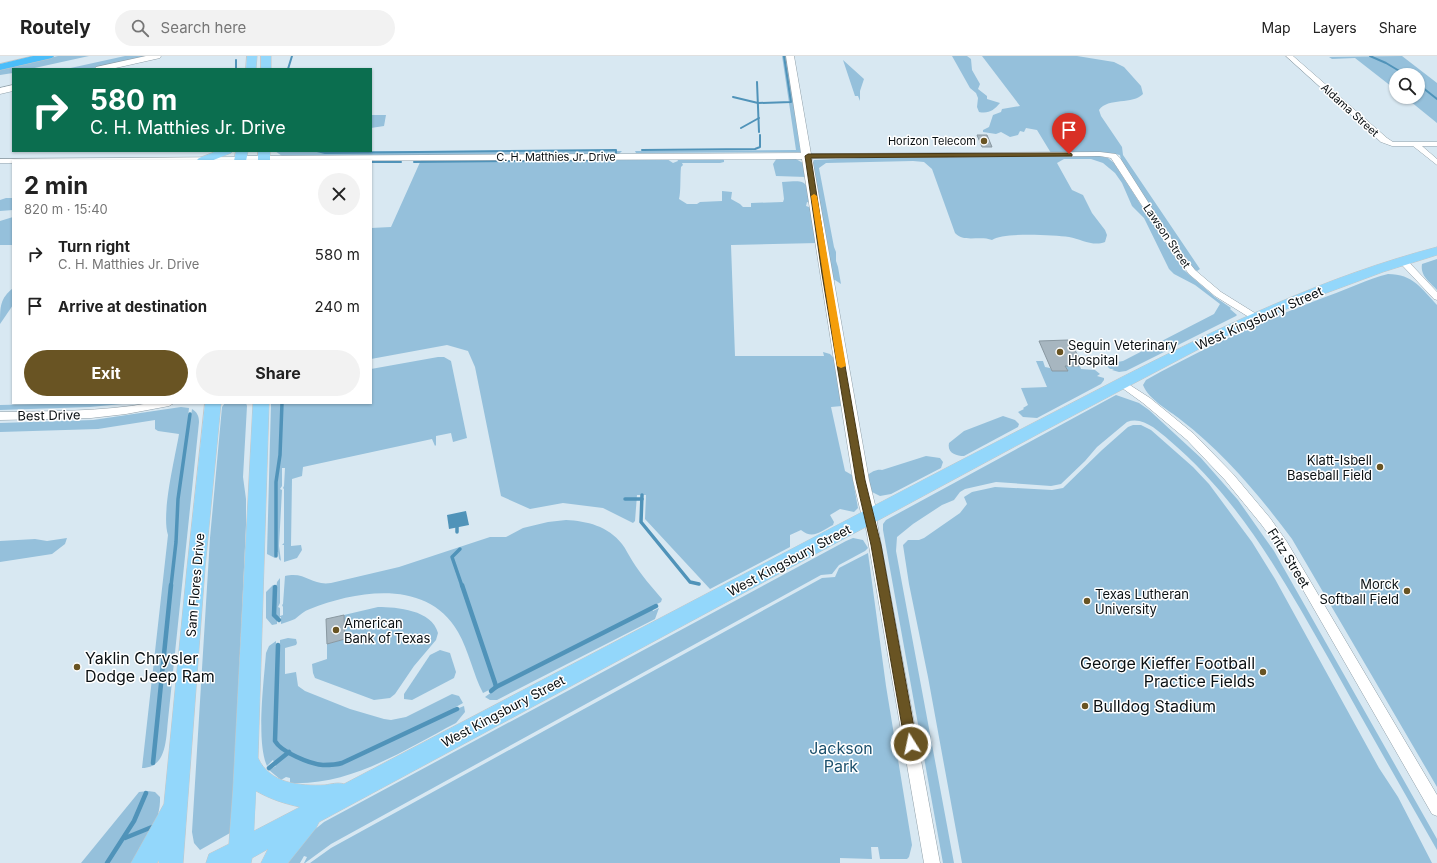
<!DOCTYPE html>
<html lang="en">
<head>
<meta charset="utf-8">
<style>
  body { margin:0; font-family:Inter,sans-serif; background:#f2f2f2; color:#222; height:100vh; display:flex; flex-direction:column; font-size:15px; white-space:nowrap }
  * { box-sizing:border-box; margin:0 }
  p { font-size:13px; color:#767676 }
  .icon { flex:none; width:22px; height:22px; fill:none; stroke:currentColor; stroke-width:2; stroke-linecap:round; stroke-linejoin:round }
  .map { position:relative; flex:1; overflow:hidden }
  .side { position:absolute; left:12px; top:104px; width:360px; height:244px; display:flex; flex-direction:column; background:#fff; border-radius:0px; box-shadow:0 1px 3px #0004 }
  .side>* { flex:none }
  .top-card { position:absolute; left:12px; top:12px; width:360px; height:84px; border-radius:0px; box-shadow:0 1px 3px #0004; background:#0b6e4f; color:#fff; overflow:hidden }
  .controls { position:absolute; left:1389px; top:12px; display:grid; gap:8px }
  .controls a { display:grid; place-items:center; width:36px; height:36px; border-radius:50%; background:#fff; box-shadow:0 1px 3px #0004; font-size:20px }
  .pin { position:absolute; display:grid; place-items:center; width:34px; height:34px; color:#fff; margin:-41px -17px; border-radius:50% 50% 50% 0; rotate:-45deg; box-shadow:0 0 4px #0007 }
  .pin .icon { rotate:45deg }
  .me { position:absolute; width:44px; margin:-22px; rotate:350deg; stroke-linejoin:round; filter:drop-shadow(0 0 3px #0008) }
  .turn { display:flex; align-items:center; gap:14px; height:84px; padding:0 12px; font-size:18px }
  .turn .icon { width:52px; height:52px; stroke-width:2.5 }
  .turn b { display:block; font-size:28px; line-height:34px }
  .round { display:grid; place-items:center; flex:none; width:42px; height:42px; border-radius:21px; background:#f2f2f2 }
  .overview { display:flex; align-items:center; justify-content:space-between; height:68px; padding:0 12px }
  h1 { font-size:24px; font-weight:700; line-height:30px }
  .action { display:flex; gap:8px; margin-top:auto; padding:8px 12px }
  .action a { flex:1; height:46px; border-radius:24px; background:#695423; color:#fff; font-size:16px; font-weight:700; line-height:46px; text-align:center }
  .action a+a { background:#f2f2f2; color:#222 }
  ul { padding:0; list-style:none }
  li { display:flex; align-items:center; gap:12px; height:52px; padding:0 12px }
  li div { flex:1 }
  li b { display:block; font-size:15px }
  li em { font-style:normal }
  header { display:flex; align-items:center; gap:24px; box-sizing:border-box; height:56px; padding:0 20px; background:#fff; border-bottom:1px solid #e0e0e0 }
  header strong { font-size:19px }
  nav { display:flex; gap:22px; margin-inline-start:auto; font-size:14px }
  .search { width:280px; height:36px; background:#f2f2f2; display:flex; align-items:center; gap:10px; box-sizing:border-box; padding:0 14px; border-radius:22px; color:#767676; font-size:15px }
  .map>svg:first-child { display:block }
</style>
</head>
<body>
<header>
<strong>Routely</strong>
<div class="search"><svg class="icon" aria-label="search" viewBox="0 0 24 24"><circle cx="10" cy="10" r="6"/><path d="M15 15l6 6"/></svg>Search here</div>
<nav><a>Map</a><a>Layers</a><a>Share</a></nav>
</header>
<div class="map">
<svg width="1437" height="807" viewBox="0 0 1437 807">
  <rect width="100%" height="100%" fill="#d8e8f2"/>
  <g fill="#95c0db">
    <path d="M58 0H89L30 13H13V17L0 19V13Z"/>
    <path d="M125 0H148L90 13H66Z"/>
    <path d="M782 0H787L802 95 801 96 636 97 635 95 796 94Z"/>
    <path d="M952 0H967L971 3 972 14 980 28 978 33 987 40V43L1000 47C994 54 989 58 979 56L977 51 978 42 976 37 970 32Z"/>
    <path d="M982 0H1077L1114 6 1124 11 1141 30 1143 38C1133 49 1108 41 1099 54L1101 60 1122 91 1123 99 1200 213 1197 215 1193 212 1174 188 1121 104 1120 99 1110 97H1051L1037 74 1026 72 1024 76 1020 75 1018 79 1010 81 1001 76 996 78 983 76V74L989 71 993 59 1001 56 1002 53 1020 50Z"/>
    <path d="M1402 0 1437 27V67L1405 41H1418V19H1396V34L1355 2 1332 3 1329 1Z"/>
    <path d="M843 4 864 23 860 35V45L858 40H855Z"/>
    <path d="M371 59H386L384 70 371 72Z"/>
    <path d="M275 95H622L618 99 282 100Z"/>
    <path d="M1099 100 1108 102 1114 107 1170 194 1185 215 1215 241 1231 252 1230 253 1237 259 1236 260 1126 315 1119 316 1112 314 1114 313H1110L1101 304C1108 304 1116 307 1123 305L1214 258 1220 248 1195 229 1174 218 1169 213 1144 162 1132 150 1122 127 1115 117 1103 107 1091 103H1064L1057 107 1072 134 1083 139 1092 157 1105 174 1107 179 1105 186C1093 191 1081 183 1069 181 1053 179 1003 176 992 184 980 179 964 187 955 177L932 113 924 106 913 105 826 107 819 112 834 191 836 196V205L838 211 841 228 835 224 832 225 813 107 814 104 883 101Z"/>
    <path d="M777 102H794L803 107 806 121 776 120 773 108Z"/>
    <path d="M667 103 673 107 678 105 677 103H723L724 104V106L720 107H682L683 109 681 111C680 120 681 136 679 143L687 148H697L700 146 722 145V135L732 136 731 143 740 148 743 151H751V147L783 146 784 143 782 126C808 124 805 124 812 147L807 146 806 150 812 152 818 187 731 189 735 300H824L823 296 830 298 835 303 842 350 831 351 845 415 852 419 858 452 854 456 840 453 830 459 834 466 833 469C821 475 813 484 801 474L790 479V491L710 533 645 463 646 439H637L635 465 633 467 603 452 563 447 530 453 501 440 475 311 468 295 447 289 371 303V172L391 171 421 104Z"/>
    <path d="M6 142H13V154L0 155V144Z"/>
    <path d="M13 161V189H0V165Z"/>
    <path d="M1437 203V234C1430 226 1420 220 1422 208Z"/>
    <path d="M1388 218C1413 218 1422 233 1437 249V731L1292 483C1260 440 1224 397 1181 364 1169 354 1149 344 1143 329L1146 324C1204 292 1266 263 1328 240 1348 233 1368 223 1388 218Z"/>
    <path d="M13 232V249L0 268C0 250 0 243 13 232Z"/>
    <path d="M438 301H444L451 305 467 382 453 386 451 377 436 380V389L435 390 432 383 303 411 302 420 292 423 291 490 301 489 302 494 297 502 284 506V489H282L284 487V433L283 432 284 430 285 412H282V430L280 433 282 434 279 490 281 505 279 503 278 496H275V502L267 498 271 347H371V313Z"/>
    <path d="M1036 305H1043L1045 311 1050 312 1052 315H1067L1065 310H1080L1081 313 1095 314 1100 318 1097 320 1104 322V324L1101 328 1037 362 1023 361 1018 356 1024 353 1023 352 1028 349 1021 332 1047 331Z"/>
    <path d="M1116 339 1139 347 1149 354 1201 402 1238 444 1274 495 1437 783V794C1401 731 1365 668 1330 605 1283 523 1242 446 1169 384 1158 375 1143 360 1127 366L1097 391 1085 405 1061 428 1051 430 996 426 965 433 960 436 954 444 942 449 913 468 897 481 896 495 954 807H943L883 474V468L886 464Z"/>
    <path d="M83 347H133L90 351 0 354V349Z"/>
    <path d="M225 347H246L247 350 243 421 246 443V469L234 726 230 777 200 794 194 787 192 776 210 482 222 351Z"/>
    <path d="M181 351 189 352 188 361 191 360 192 353C197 356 199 360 199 366L168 664C166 682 167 712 142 712L168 479C161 458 175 402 179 378L158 375 155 373V364L98 373 0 376V367L93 364Z"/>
    <path d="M1003 360 1015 364 1019 368 1018 371 964 400C956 400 947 397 949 387L964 375Z"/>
    <path d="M1133 369H1141L1151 374 1193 411 1209 428 1252 486 1275 523 1379 712 1398 741 1432 807H962L928 621 909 528 903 489 908 484H919L924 482 960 457 967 448 964 441 972 436 995 431 1052 434 1063 432 1102 394 1128 371Z"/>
    <path d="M926 400 940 402 943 406 941 412 891 438 880 440 870 435 868 419C871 416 877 413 882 414Z"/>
    <path d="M566 464C587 465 608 470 622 488 626 493 629 500 633 506 641 519 652 531 662 543L661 546 651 551 653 555 659 552 655 563 497 644H490L485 641 493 635 491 633 483 637C473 618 469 595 458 576 428 523 358 534 310 553 304 555 300 559 295 563 291 565 286 566 281 568V561L277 562V568L272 569 266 562V536L273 529V534L276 533 277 526 280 522V547L278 551 280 552V560L283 559V551L282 549 283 548 285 520C306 515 311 530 331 527L399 511 490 481H506L523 472 548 466Z"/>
    <path d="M67 482 65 488 52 498 0 506V485L35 483 47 485Z"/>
    <path d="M853 482 863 484 868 492 865 495 839 509 832 518 821 519 331 788 305 807H304L307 801 304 800 300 807H282L308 779 324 766 846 485Z"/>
    <path d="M868 497 886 630 912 789 909 801 907 803H880L878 791H871L872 803 840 802V807H310L331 792 822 522 835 521 839 512Z"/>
    <path d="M378 551C397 551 432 554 438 577L436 584 414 610 395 638 390 642 374 644 315 622 313 617 312 608 327 603V588L345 583 344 559Z"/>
    <path d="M288 582 296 583 297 587 296 589 285 592V618L296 616 298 630 305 635 350 653 384 663 391 664 406 661 452 638 459 640 463 647 454 652V654L464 650 465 656 456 667C404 694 351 730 290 727V722L286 721 281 724 269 714 276 710 273 704 267 710C256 686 264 625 266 597L269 590 276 585V592L280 591V584Z"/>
    <path d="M440 594 450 597 456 616 454 622 412 644 404 643V638L430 599Z"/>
    <path d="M148 735 155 736 160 741C161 766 145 786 134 807H81L139 736Z"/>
  </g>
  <path fill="#5093b9" d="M466 455 469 469 449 473 447 459Z"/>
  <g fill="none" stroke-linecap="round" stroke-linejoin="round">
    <g stroke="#5093b9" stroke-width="2">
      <path d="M1370 0 1386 7 1406 19"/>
      <path d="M236 4V13"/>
      <path d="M288 13 292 0"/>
      <path d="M757 26 759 76"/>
      <path d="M1418 28 1437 43"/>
      <path d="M733 41 758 47 791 46 784 0"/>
      <path d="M741 72 759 62"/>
      <path d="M642 94 755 93 760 91V79"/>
      <path d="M317 95 325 97 616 94V97"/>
      <path d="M371 106H401"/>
      <path d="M414 106 614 104"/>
    </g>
    <g stroke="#5093b9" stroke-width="3.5">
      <path d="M642 439 641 466 690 526 699 528"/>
      <path d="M625 443H642"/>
      <path d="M457 471V476"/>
      <path d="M460 493 452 501 462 530"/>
      <path d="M276 500V426L280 399 282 347"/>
      <path d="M171 530 176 486 178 443 190 358"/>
    </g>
    <g stroke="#5093b9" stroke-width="4.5">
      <path d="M462 529 495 627 496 631 491 635"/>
      <path d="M275 531 274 559 279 564"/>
      <path d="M278 589 275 685C281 696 310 708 323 709 330 709 336 709 342 707L457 653"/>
      <path d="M496 631 656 550"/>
      <path d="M153 707 171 529"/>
      <path d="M269 712 289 696"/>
      <path d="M125 782 152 771"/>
      <path d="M107 807 134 765 146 737"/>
    </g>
  </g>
  <g fill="#a7b6c0" stroke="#8998a1">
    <path d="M977 79H987L992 91H982Z"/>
    <path d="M1068 284 1071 290H1073L1079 302H1076L1079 310H1065L1068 315H1052L1039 285Z"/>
    <path d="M344 559 345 583 327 588 326 563Z"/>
  </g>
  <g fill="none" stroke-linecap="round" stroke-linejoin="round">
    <defs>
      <g id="street">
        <path d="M1286 0H1293L1387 82 1393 86H1437V90H1422L1437 103V109L1413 90H1392L1381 86Z"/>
        <path d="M1100 96 1116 98 1120 102 1176 190 1195 214 1221 236 1258 259 1260 261 1258 263H1252L1215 240 1189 218 1169 191 1111 102 1100 100 808 102 804 100 808 98Z"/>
        <path d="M241 101H244V105H13V107H0V103Z"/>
        <path d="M1403 202 1406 203 1437 236V244L1434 243 1400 207 1399 205 1400 203Z"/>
        <path d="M1122 324 1150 342 1194 378 1233 418 1270 462 1287 486 1437 739V760L1432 758 1279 492 1261 468 1225 424 1187 384 1143 347 1118 329 1117 327 1118 325Z"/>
        <path d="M150 347H174L169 350 126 358 91 362 0 364V356C50 355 101 356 150 347Z"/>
        <path d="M870 457 874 458 876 461 940 807H924L864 461 866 458Z"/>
      </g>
      <g id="secondary">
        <path d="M146 0H161L160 2 111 13H95L96 11Z"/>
        <path d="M786 0H794L811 98 813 100 812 101 869 424 878 461 876 465 870 467 864 465 862 461 853 424 802 103 237 105 236 103 241 100 801 97Z"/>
        <path d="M13 29V35L0 38V32Z"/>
      </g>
      <g id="primary">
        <path d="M247 0H257L256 13H246Z"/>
        <rect x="261" y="0" width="10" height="13"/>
        <path d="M217 95H233L231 97 211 105 197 104 199 102Z"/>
        <path d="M236 95H248L246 105H234Z"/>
        <rect x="258" y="95" width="12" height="10"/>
        <path d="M1437 191V199L1383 216 1321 239 1260 264 1199 293 1040 377 319 766 316 772 288 807H261L268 793 252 802 251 807H206L209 798 229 788 233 733 253 347H269L258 702C270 728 300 730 325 729 331 728 338 726 344 728 545 623 745 517 946 412 1004 382 1062 352 1120 322 1222 270 1326 220 1437 191ZM256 735C270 743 285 748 300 751L254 775Z"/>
        <path d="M205 347H221L205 512 183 807H159V804L157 807H131L164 748 187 512Z"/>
      </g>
      <path id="highway" d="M33 0H54L52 2 0 14V8Z"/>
    </defs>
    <use href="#street" stroke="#91a0a9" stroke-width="1"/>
    <use href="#secondary" stroke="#91a0a9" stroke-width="1"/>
    <use href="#primary" stroke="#c4c6c6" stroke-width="1"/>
    <use href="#highway" stroke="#c4c6c6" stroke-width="1"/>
    <use href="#street" fill="#fff" fill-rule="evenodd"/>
    <use href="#secondary" fill="#fff" fill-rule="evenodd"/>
    <use href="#primary" fill="#93d7fb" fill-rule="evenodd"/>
    <use href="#highway" fill="#4bbdf9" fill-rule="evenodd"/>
  </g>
  <path fill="#695423" stroke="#443717" d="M1069 97 1072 98V100L811 102 829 218 865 424 881 489 917 688 915 692 911 694 906 692 905 688 871 489 856 424 822 218 805 100 808 98Z"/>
  <path fill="#f59e0b" d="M814 138 817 140 846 310 841 312 837 310 811 140Z"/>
  <g fill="#695423" stroke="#fff" stroke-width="1.5">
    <circle cx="984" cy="85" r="4"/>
    <circle cx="1060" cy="296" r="4"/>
    <circle cx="1380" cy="411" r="4"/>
    <circle cx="1407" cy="535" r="4"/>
    <circle cx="1087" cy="545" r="4"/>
    <circle cx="336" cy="574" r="4"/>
    <circle cx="77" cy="611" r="4"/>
    <circle cx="1263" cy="616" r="4"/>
    <circle cx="1085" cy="650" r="4"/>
  </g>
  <g text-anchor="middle" stroke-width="3" stroke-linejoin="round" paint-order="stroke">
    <g font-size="11" fill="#0a1013" stroke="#fff">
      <text transform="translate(1350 54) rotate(42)" y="4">Aldama Street</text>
      <text x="556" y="105">C. H. Matthies Jr. Drive</text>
      <text transform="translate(1167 180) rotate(56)" y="4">Lawson Street</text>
    </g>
    <g font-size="11" fill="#0a1013" stroke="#fff" text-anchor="end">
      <text x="976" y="89">Horizon Telecom</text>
    </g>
    <g font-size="13" fill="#0a1013" stroke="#fff">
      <text transform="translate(1259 262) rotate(-24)" y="5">West Kingsbury Street</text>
      <text transform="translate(49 359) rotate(-1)" y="5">Best Drive</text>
      <text transform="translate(1289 502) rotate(58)" y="5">Fritz Street</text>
      <text transform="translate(789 504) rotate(-28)" y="5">West Kingsbury Street</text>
      <text transform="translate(195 529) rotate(-85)" y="5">Sam Flores Drive</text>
      <text transform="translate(503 655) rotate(-28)" y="5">West Kingsbury Street</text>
    </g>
    <g font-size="13" fill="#0a1013" stroke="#fff" text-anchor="start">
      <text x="1068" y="294">Seguin Veterinary<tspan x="1068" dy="15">Hospital</tspan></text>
      <text x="1372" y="409" text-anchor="end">Klatt-Isbell<tspan x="1372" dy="15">Baseball Field</tspan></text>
      <text x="1399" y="533" text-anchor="end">Morck<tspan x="1399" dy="15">Softball Field</tspan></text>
      <text x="1095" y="543">Texas Lutheran<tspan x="1095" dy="15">University</tspan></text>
      <text x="344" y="572">American<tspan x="344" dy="15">Bank of Texas</tspan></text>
    </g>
    <g font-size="16" fill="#0a1013" stroke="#fff" text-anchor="start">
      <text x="85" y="608">Yaklin Chrysler<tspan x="85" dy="18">Dodge Jeep Ram</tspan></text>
      <text x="1255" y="613" text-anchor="end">George Kieffer Football<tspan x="1255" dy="18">Practice Fields</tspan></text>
      <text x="1093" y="656">Bulldog Stadium</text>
    </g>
    <g font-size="16" fill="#1c506c" stroke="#fff">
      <text x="841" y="698">Jackson<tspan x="841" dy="18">Park</tspan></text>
    </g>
  </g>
</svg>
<div class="controls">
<a><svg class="icon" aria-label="search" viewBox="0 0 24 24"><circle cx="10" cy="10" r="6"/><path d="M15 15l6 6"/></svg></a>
</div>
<div class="pin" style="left:1069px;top:98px;background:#d93025"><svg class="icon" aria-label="arrive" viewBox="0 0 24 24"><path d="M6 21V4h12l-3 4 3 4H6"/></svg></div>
<svg class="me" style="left:911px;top:688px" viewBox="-20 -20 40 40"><circle r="17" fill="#695423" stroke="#fff" stroke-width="3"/><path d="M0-11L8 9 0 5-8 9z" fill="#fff"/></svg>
<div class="top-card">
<div class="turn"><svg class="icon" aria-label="right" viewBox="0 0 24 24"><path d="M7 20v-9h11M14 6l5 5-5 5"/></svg><div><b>580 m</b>C. H. Matthies Jr. Drive</div></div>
</div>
<section class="side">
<div class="overview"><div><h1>2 min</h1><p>820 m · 15:40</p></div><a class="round"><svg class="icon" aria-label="close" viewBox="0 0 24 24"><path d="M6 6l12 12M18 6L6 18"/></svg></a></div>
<ul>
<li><svg class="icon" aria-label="right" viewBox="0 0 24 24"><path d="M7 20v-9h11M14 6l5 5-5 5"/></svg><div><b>Turn right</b><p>C. H. Matthies Jr. Drive</p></div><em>580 m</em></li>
<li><svg class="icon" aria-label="arrive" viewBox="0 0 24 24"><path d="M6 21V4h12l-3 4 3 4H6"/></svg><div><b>Arrive at destination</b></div><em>240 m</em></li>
</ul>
<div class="action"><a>Exit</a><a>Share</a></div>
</section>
</div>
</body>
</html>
